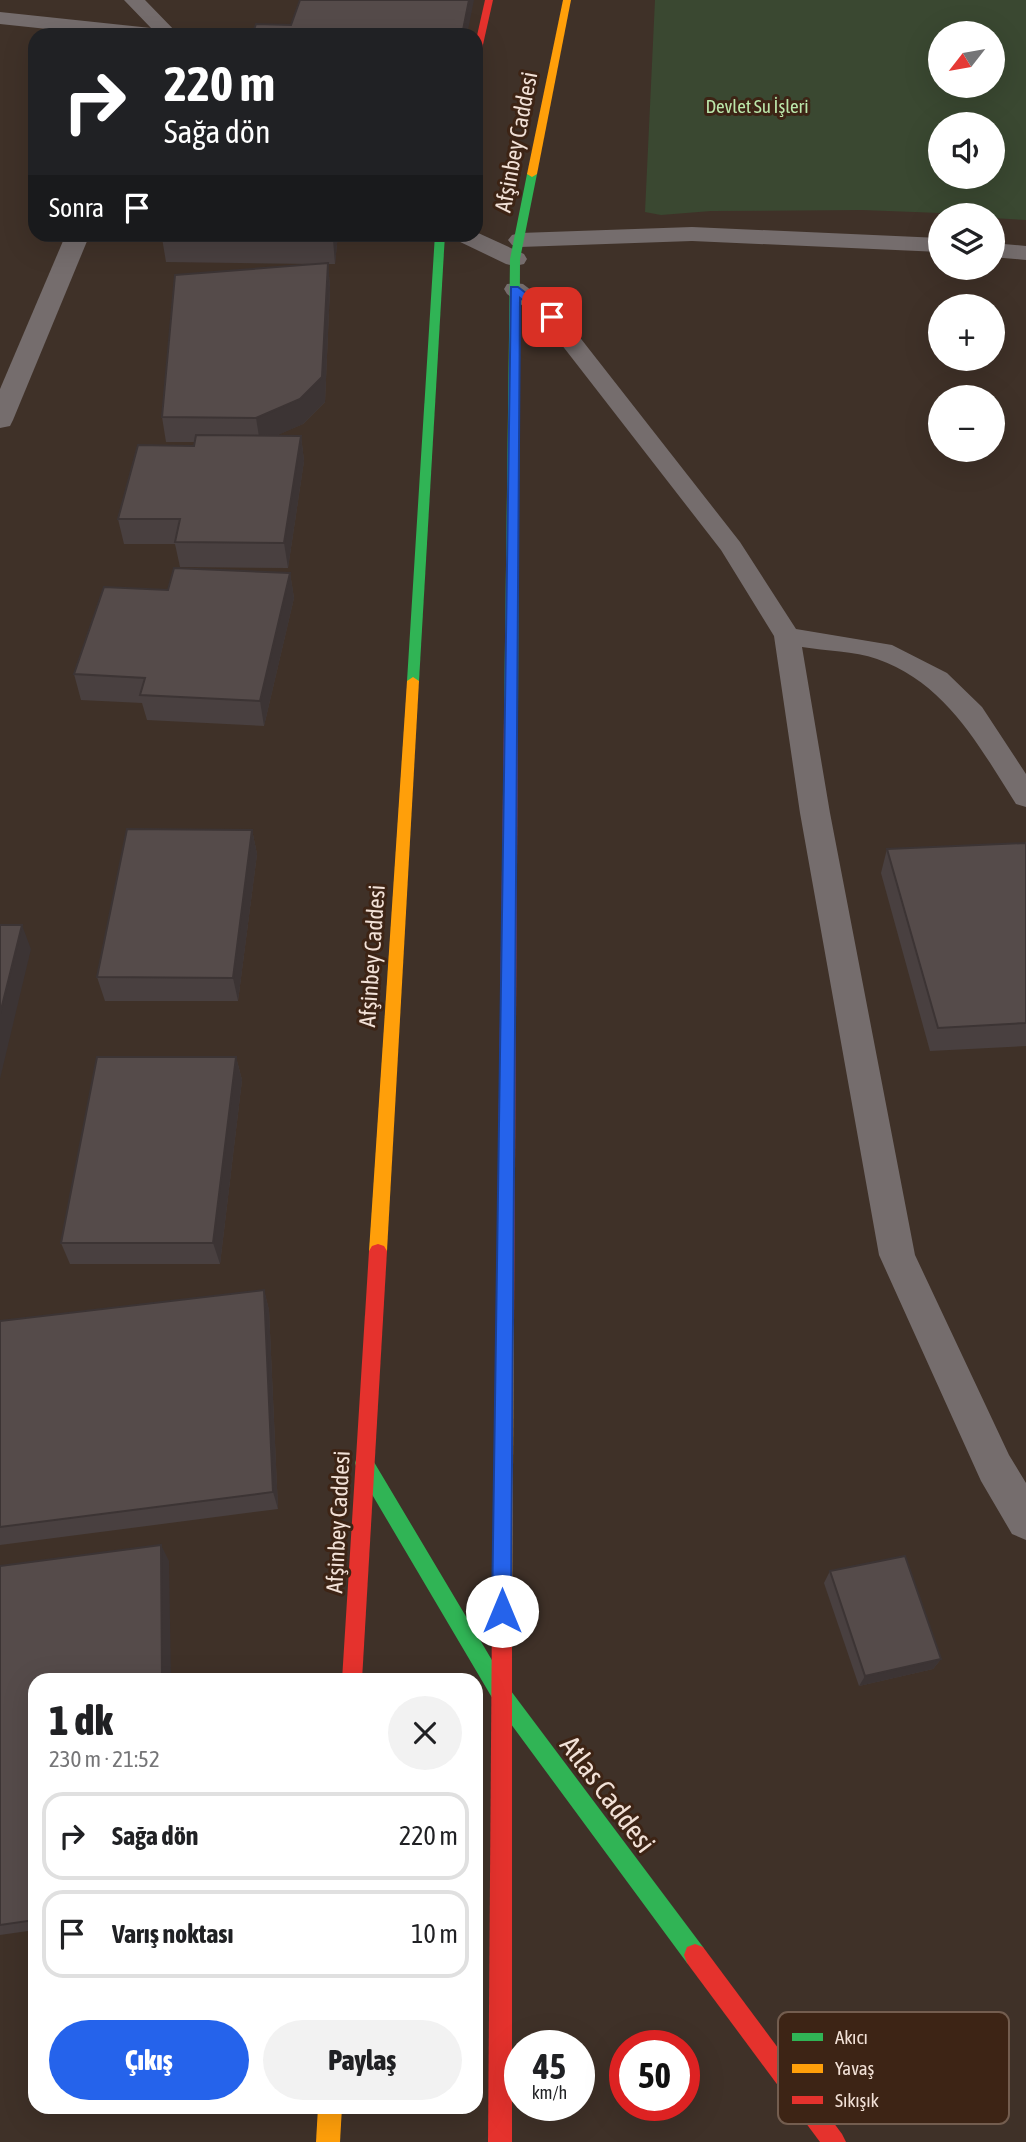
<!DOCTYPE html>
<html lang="tr">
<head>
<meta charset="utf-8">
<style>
  body { margin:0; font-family:"Asap Condensed",sans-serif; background:#f2f2f2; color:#202124; height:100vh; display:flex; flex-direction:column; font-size:26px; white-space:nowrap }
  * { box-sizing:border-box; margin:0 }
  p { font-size:23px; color:#757577 }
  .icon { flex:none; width:38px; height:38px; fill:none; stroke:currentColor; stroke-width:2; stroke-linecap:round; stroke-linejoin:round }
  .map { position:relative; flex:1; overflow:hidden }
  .panel { position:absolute; left:28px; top:1673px; width:455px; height:441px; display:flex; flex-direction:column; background:#fff; border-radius:21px; box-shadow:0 7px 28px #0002 }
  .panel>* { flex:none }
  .top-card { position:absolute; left:28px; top:28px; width:455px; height:214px; border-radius:21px; box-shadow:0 7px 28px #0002; background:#202124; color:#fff; overflow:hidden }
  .needle { width:46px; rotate:239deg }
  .controls { position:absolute; left:928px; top:21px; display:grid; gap:14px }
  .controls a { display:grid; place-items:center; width:77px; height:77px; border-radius:50%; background:#fff; box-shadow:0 7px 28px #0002; font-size:35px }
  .speed { position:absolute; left:504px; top:2030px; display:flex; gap:14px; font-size:35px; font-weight:700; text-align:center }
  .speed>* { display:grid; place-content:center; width:91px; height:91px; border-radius:50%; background:#fff; box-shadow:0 7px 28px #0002; line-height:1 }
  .speed small { font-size:18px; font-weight:400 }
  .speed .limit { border:10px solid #d22; background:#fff; color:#111 }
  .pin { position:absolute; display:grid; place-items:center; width:60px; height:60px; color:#fff; margin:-30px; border-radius:14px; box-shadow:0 4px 10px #0006 }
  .me { position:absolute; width:77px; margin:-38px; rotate:0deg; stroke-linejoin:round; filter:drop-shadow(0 0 5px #0008) }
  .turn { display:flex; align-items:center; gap:24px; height:147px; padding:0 21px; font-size:32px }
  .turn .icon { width:91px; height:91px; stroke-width:2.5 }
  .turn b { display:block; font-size:49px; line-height:60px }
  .then { display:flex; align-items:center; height:66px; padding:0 21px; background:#0003; gap:14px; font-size:26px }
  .round { display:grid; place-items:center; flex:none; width:74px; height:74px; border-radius:37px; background:#f2f2f2 }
  .head { display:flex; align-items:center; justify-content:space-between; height:119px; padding:0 21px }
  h1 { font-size:42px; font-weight:800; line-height:52px }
  .cta { display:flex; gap:14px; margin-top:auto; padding:14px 21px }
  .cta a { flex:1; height:80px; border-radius:42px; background:#2563eb; color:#fff; font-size:28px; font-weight:800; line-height:80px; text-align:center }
  .cta a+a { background:#f2f2f2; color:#202124 }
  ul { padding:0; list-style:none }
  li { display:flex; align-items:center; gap:21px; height:88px; margin:0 14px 10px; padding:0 7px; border:4px solid #e0e0e0; border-radius:21px }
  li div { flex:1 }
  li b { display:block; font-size:26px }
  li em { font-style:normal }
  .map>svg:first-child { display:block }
</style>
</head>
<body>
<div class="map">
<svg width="1026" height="2142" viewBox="0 0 1026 2142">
  <rect width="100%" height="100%" fill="#3f3128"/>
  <path fill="#3a4831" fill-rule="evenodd" d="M655 0H1026V220L992 218V215L862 210 711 211 661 215 645 212ZM940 33H992V86H940ZM992 124V177H940V124Z"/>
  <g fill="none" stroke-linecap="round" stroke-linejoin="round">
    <path fill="#756d6d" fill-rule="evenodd" d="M515 283 523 284 560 312 740 542 796 629 892 645 947 673 982 707 1026 774V807L1016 804C979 746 946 683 877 659 854 651 826 651 802 647L830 813 915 1255 1009 1455 1026 1483V1540L1012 1534 981 1481 879 1255 800 813 774 636 721 550 544 322 507 294 504 289 507 284Z"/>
    <g fill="#756d6d" fill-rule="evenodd">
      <path d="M124 0H145L179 35H104L0 24V12L151 28Z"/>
      <path d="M692 227 940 238V252L692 241 520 247 512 245 508 240 512 235 520 233Z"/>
      <path d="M476 232 524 254 527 259 524 264 515 266 506 264 454 239 451 234H476Z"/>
      <path d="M66 234H90L13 420 10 426 0 428V389Z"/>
      <path d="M992 243 1026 246V260L992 257Z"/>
    </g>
    <g fill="#30b455" fill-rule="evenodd">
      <path d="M532 171 537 174 520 259 518 717 511 721 504 717 510 259 527 174Z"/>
      <path d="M435 234H445L419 681 413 685 407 681Z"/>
      <path d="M364 1454 371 1457 508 1687 703 1947 706 1955 703 1963 695 1966 687 1963 494 1701 357 1469 355 1463 357 1457Z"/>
    </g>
    <g fill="#ff9f0a" fill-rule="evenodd">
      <path d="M563 0H571L537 174 532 177 527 174Z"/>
      <path d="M413 677 419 681 387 1251 384 1256 378 1258 372 1256 369 1251 407 681Z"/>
      <path d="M505 1316 511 1318 514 1324 512 1612 509 1619 502 1622 495 1619 492 1612 496 1324 499 1318Z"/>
      <path d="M318 2107H342L340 2142H316Z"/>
    </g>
    <g fill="#e5322d" fill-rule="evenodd">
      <path d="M485 0H493L480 58 476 61V40Z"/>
      <path d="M511 713 518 717 514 1324 511 1330 505 1332 499 1330 496 1324 504 717Z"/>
      <path d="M378 1244 384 1246 387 1251 362 1680H342L369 1251 372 1246Z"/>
      <path d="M502 1602 509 1605 512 1612V2142H488L492 1612 495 1605Z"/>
      <path d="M695 1944 703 1947 842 2134 846 2142H820L687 1963 684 1955 687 1947Z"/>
    </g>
  </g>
  <g fill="#494040">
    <path d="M338 234 335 264H328L330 288 325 402 303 424 277 435 301 436 304 461 288 568 180 567 175 544H124L118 519 194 446 195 442H166L162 417 318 264 166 262 162 238Z"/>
    <path d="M290 573 294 598 264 726 147 720 142 703 81 700 74 674 168 590Z"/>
    <path d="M252 830 257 854 238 1001H105L97 977Z"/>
    <path d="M1026 843V1046L930 1051 881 873 887 849Z"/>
    <path d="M236 1057 242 1080 220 1264H70L61 1243Z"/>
    <path d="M264 1290 269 1310 278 1509 0 1545V1321Z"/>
    <path d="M169 1561 35 1680V1930L0 1935V1566Z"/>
    <path d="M830 1571 941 1659 933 1669 859 1686 824 1583Z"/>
  </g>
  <g fill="#3c3434">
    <path d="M469 0H474L467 35H462Z"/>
    <path d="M333 234H338L335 264 333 240Z"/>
    <path d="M328 263 330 288 325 402 303 424 260 443 256 418Z"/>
    <path d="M301 436 304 461 288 568 284 543Z"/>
    <path d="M290 573 294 598 264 726 260 701Z"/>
    <path d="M252 830 257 854 238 1001 233 978Z"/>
    <path d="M22 925 31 949 0 1079V1014Z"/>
    <path d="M236 1057 242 1080 220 1264 213 1243Z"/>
    <path d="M264 1290 269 1310 278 1509 273 1492Z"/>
    <path d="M161 1545 169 1561 171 1680H162Z"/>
    <path d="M941 1659 933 1669 859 1686 865 1676Z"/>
  </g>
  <g fill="#554b4a" stroke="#3c3434" stroke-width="2">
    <path d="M300 0H469L462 35H252L256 24 291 25Z"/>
    <path d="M163 234H333V240L162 238Z"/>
    <path d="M328 263 322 377 300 399 256 418 162 417 175 275Z"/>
    <path d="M196 435 301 436 284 543 175 542 180 519H118L138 445 194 446Z"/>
    <path d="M174 568 290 573 260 701 140 695 145 678 74 674 104 587 168 590Z"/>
    <path d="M127 829 252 830 233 978 97 977Z"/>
    <path d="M1026 843V1023L938 1028 887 849Z"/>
    <path d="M0 925H22L0 1014Z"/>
    <path d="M97 1057H236L213 1243H61Z"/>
    <path d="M264 1290 273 1492 0 1527V1321Z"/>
    <path d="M161 1545 162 1680H35V1920L0 1925V1566Z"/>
    <path d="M905 1556 941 1659 865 1676 830 1571Z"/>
  </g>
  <path fill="#2563eb" stroke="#184099" stroke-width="2" d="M511 287H518L557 317 548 319 520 298 511 1611 509 1618 502 1621 495 1618 492 1611Z"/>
  <g text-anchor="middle" stroke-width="6" stroke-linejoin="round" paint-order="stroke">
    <g font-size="19" fill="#bbe6aa" stroke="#3d2415">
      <text x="757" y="113">Devlet Su İşleri</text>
    </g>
    <g font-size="23" fill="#f2e1d7" stroke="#3d2415">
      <text transform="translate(516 142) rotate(-79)" y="8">Afşinbey Caddesi</text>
      <text transform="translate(372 956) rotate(-86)" y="8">Afşinbey Caddesi</text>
      <text transform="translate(338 1522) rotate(-87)" y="8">Afşinbey Caddesi</text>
    </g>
    <g font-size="28" fill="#f2e1d7" stroke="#3d2415">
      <text transform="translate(608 1794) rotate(53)" y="10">Atlas Caddesi</text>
    </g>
  </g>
  <rect x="778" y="2012" width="231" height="112" rx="10" fill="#3d2415" stroke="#735d4f" stroke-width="2"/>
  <rect x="792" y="2033" width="31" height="8" fill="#30b455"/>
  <rect x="792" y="2064" width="31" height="9" fill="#ff9f0a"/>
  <rect x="792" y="2096" width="31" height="8" fill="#e5322d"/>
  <g font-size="19" fill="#f2e1d7">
    <text x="835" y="2044">Akıcı</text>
    <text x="835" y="2075">Yavaş</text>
    <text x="835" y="2107">Sıkışık</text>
  </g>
</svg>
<div class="controls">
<a><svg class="needle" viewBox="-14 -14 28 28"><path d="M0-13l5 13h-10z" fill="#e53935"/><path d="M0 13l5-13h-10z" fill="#757577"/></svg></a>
<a><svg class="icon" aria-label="sound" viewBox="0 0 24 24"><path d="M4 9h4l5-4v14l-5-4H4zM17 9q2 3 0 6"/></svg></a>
<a><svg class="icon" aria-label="layers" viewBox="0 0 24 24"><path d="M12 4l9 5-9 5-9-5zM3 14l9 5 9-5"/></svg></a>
<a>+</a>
<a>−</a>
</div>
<div class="speed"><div>45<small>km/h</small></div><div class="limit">50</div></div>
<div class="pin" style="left:552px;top:317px;background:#d93025"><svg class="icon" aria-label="arrive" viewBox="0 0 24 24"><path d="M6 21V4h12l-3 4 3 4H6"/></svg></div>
<svg class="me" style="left:502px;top:1611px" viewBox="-20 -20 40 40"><circle r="19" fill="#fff"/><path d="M0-13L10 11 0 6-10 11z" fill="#2563eb"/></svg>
<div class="top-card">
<div class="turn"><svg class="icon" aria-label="right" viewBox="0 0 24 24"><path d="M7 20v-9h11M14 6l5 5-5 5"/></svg><div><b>220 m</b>Sağa dön</div></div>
<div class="then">Sonra<svg class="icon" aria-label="arrive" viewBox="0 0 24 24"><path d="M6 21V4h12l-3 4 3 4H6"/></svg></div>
</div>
<section class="panel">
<div class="head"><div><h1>1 dk</h1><p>230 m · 21:52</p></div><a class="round"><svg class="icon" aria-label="close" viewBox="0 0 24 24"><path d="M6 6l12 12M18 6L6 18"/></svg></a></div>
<ul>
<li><svg class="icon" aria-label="right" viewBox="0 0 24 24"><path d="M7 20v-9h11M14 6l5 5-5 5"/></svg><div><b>Sağa dön</b></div><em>220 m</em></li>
<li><svg class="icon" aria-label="arrive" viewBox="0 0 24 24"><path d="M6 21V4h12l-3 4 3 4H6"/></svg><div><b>Varış noktası</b></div><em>10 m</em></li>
</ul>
<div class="cta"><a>Çıkış</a><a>Paylaş</a></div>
</section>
</div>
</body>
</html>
